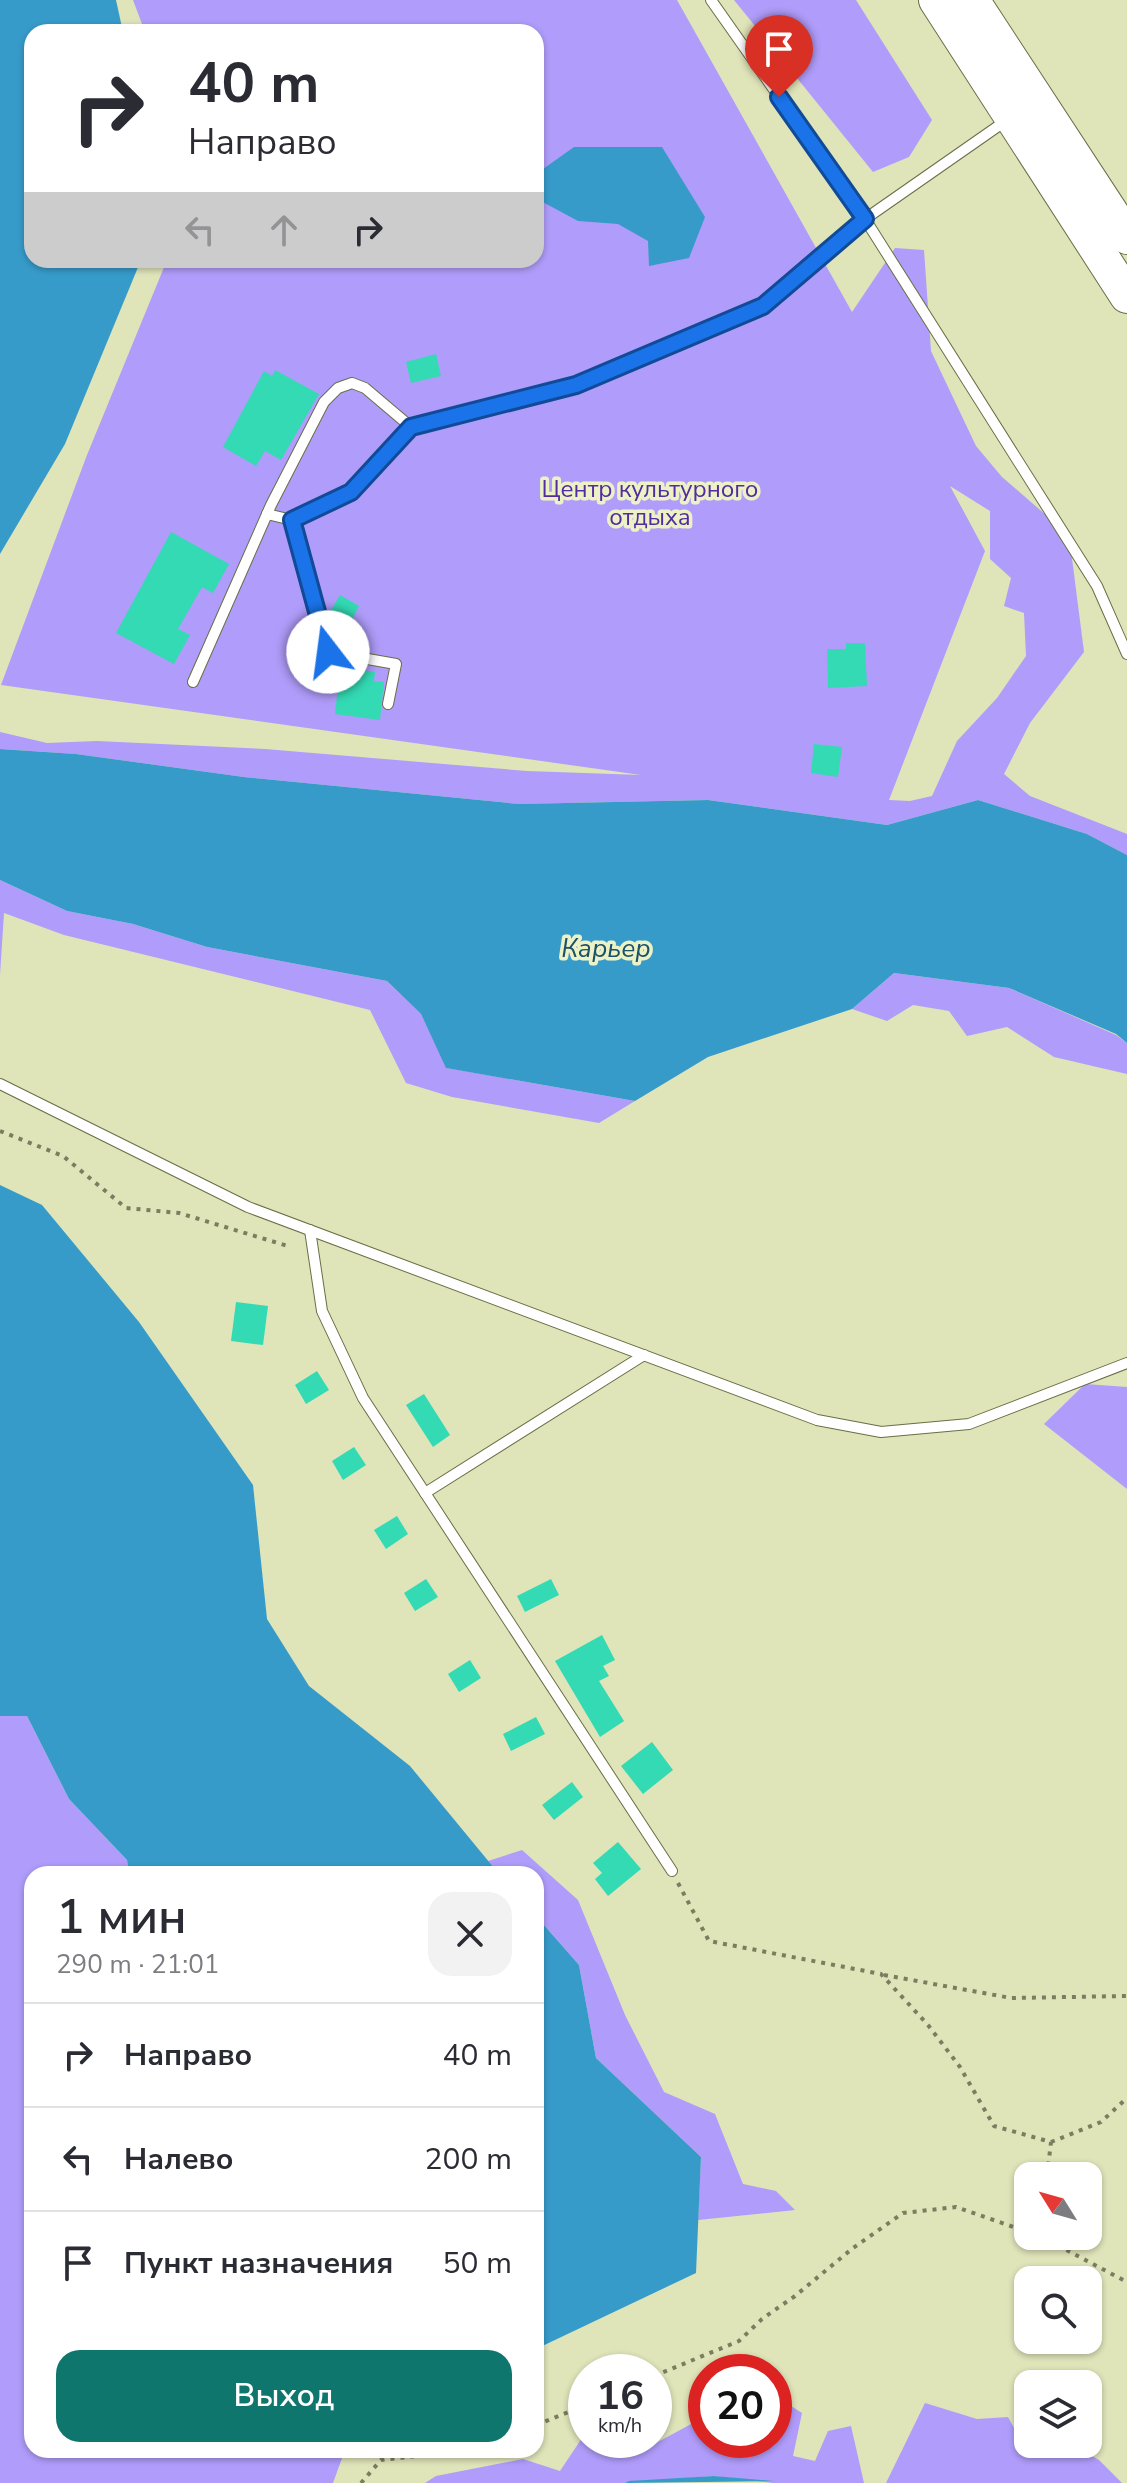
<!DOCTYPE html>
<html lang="ru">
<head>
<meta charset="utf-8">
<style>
  body { margin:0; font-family:"Nunito Sans",sans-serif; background:#f2f2f3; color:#2b2b33; height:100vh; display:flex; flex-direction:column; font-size:30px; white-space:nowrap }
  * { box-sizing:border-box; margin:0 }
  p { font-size:26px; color:#7c7c81 }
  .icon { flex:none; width:44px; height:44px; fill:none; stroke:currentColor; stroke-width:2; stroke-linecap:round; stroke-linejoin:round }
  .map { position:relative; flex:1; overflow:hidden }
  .side { position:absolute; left:24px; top:1866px; width:520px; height:592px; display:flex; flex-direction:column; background:#fff; border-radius:24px; box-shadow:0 2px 6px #0004 }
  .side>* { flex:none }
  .banner { position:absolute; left:24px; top:24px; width:520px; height:244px; border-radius:24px; box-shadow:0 2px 6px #0004; background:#fff; color:#2b2b33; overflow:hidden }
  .needle { width:52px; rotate:307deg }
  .tools { position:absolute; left:1014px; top:2162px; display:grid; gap:16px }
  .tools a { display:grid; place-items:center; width:88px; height:88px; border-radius:16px; background:#fff; box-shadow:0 2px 6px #0004; font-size:40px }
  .speed { position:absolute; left:568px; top:2354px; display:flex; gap:16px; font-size:40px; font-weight:700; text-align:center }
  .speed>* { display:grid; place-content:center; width:104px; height:104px; border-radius:50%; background:#fff; box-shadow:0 2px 6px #0004; line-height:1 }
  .speed small { font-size:20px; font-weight:400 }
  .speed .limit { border:12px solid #d22; background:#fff; color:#111 }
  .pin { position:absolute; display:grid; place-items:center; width:68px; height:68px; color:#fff; margin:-82px -34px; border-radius:50% 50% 50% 0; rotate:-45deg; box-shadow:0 0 8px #0007 }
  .pin .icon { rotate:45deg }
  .me { position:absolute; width:88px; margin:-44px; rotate:345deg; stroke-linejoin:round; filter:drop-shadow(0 0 6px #0008) }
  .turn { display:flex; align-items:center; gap:28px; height:168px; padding:0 32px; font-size:36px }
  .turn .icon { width:104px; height:104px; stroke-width:2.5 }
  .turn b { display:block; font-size:56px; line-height:68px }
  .lanes { display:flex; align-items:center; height:76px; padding:0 32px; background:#0003; justify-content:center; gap:40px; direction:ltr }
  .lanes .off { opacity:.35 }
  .round { display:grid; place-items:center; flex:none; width:84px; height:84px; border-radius:24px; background:#f2f2f3 }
  .head { display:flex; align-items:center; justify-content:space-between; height:136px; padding:0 32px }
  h1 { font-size:48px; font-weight:600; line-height:60px }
  .button { display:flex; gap:16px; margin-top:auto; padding:16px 32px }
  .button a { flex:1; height:92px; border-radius:24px; background:#0f766e; color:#fff; font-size:32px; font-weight:600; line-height:92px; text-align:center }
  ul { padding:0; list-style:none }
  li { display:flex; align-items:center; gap:24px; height:104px; padding:0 32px; border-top:2px solid #e1e1e2 }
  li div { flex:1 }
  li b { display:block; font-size:30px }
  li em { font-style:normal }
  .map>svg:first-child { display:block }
</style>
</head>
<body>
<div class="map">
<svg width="1127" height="2483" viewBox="0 0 1127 2483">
  <rect width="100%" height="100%" fill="#dfe4b9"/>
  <g fill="#b09cfa" fill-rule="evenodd">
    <path d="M133 0H677L852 312 895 248 924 250 931 351 976 446 1002 477 1069 535 1084 652 1030 723 1004 774 1030 796 1127 834V855L1087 834 978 800 887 825 708 800 519 804 244 777 76 754 0 749V732L47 743 97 741 265 749 527 771 641 775 1 685 87 455 167 260H536V32H145ZM950 486 990 511V559L1011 578 1004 606 1024 613 1026 656 997 698 957 741 932 796 910 801 889 800 985 551Z"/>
    <path d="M734 0H856L932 120 909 157 873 172Z"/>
    <path d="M0 880 67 911 133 924 207 947 387 981 421 1014 447 1068 635 1101 599 1123 452 1097 406 1083 370 1010 64 935 4 913 0 975Z"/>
    <path d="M894 973 1009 988 1116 1035 1127 1043V1074L1054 1057 1007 1027 967 1036 949 1011 913 1005 887 1021 852 1009Z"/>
    <path d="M1085 1384 1127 1387V1489L1044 1424Z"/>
    <path d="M0 1716H27L69 1799 127 1860 129 1874H32V2450H345L333 2483H0Z"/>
    <path d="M522 1850 578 1900 625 2015 664 2092 715 2114 743 2184 776 2191 795 2210 698 2220 701 2157 596 2058 579 1965 536 1916V1874H499L488 1861Z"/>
    <path d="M774 2395 802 2413 793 2456 815 2461 828 2431 851 2426 864 2483H773L714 2476 625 2483H425L436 2476 523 2459 560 2471 582 2438 632 2440 643 2450 706 2416V2440H774Z"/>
    <path d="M925 2403 977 2419 1008 2417 1019 2437 1028 2436V2444H1071L1099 2460 1122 2483H886Z"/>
  </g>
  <g fill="#379bca">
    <path d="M0 0H116L123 32H32V260H141L65 444 0 554Z"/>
    <path d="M574 147H662L705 217 689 258 649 266 648 241 618 224 578 221 539 200 536 194V174Z"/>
    <path d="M0 749 76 754 244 777 519 804 708 800 887 825 978 800 1087 834 1127 855V1043L1116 1034 1009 988 894 973 852 1009 708 1057 635 1101 446 1068 421 1014 387 981 207 947 133 924 67 911 0 880Z"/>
    <path d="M0 1185 42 1205 139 1322 253 1485 267 1619 309 1686 410 1766 499 1874H129L127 1860 69 1799 27 1716H0Z"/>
    <path d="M536 1916 579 1965 596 2058 701 2157 696 2273 536 2349Z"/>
    <path d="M714 2476 774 2481 625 2483 629 2481Z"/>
  </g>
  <g fill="#33dab4">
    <path d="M436 354 441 376 411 383 406 362Z"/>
    <path d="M275 370 319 394 281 460 265 451 256 466 223 447 264 371 272 376Z"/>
    <path d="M171 532 229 564 213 593 202 587 178 629 190 635 174 664 116 633Z"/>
    <path d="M340 595 359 606 350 623 330 612Z"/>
    <path d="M846 643H865L867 686 828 688 827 649H846Z"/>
    <path d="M350 668 375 672 374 681 384 682 380 720 335 714 339 677 349 678Z"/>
    <path d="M814 744 842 747 838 777 811 773Z"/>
    <path d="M236 1302 268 1306 263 1345 231 1341Z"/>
    <path d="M317 1371 329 1390 306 1404 295 1385Z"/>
    <path d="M424 1394 450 1435 433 1447 406 1405Z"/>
    <path d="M354 1447 366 1465 343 1480 332 1461Z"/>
    <path d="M397 1516 408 1534 386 1549 374 1530Z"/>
    <path d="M426 1579 438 1597 415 1611 404 1593Z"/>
    <path d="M551 1579 559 1595 525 1612 517 1596Z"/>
    <path d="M602 1635 615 1660 603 1666 609 1676 599 1681 624 1721 600 1737 555 1661Z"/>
    <path d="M470 1660 481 1678 459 1692 448 1674Z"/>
    <path d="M536 1717 545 1734 511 1751 503 1734Z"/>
    <path d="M652 1742 673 1770 643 1794 621 1766Z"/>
    <path d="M572 1782 583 1797 554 1820 542 1805Z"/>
    <path d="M618 1842 641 1869 608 1896 595 1879 602 1873 593 1863Z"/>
  </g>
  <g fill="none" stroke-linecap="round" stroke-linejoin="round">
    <defs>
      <g id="service">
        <path d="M711 0 865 219 1097 586 1127 654"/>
        <path d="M267 514 292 520 351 492 411 427"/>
        <path d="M292 520 328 652 396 664 388 704"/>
        <path d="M193 682 271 505 324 402 338 388 352 383 365 388 411 427 576 385 763 306 865 219 1007 120"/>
        <path d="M0 1084 248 1207 817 1420 881 1432 969 1424 1127 1363"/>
        <path d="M310 1230 322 1311 363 1398 672 1871"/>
        <path d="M425 1493 644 1355"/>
      </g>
      <g id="trunk">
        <path d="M936 0 1127 296"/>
        <path d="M972 0 1127 237"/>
      </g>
    </defs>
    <use href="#service" stroke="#6a6e47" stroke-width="12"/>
    <use href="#trunk" stroke="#6a6e47" stroke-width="36"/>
    <g stroke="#7a7e60" stroke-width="4" stroke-dasharray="4 6" stroke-linecap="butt">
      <path d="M0 1131 63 1156 126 1208 179 1213 291 1247"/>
      <path d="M678 1883 709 1941 881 1974 928 2025 960 2067 994 2126 1051 2142 1047 2176"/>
      <path d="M884 1975 1011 1998 1127 1996"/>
      <path d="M1051 2142 1101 2122 1127 2098"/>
      <path d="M1040 2236 1127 2282"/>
      <path d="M654 2376 739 2341 762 2319 795 2296 853 2248 903 2213 956 2207 1028 2232"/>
      <path d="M536 2425 586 2405"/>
      <path d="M361 2483 381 2460 471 2450"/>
    </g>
    <use href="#service" stroke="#fff" stroke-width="10"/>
    <use href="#trunk" stroke="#fff" stroke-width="34"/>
  </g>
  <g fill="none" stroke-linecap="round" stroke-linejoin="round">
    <defs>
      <path id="route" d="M328 652 292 520 351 492 411 427 576 385 763 306 865 219 779 97"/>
    </defs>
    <use href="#route" stroke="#114b97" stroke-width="20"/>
    <use href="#route" stroke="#1a73e8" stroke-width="14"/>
  </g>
  <g text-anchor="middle" stroke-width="7" stroke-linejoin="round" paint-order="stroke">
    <g font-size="24" fill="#532c9f" stroke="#edf2c6">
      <text x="650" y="497">Центр культурного<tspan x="650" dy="28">отдыха</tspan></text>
    </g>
    <g font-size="26" font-style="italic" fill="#1c516a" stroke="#edf2c6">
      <text x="606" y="957">Карьер</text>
    </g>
  </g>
</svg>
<div class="tools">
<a><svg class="needle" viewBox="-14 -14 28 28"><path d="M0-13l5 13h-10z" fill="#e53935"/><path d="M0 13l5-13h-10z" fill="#7c7c81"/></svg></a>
<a><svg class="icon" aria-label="search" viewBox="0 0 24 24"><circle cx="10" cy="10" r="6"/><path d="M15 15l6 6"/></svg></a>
<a><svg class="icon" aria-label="layers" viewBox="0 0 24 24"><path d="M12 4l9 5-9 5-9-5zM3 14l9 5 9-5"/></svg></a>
</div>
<div class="speed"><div>16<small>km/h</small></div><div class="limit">20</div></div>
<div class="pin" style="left:779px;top:97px;background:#d93025"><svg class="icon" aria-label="arrive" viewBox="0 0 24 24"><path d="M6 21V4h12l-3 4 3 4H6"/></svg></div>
<svg class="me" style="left:328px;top:652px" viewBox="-20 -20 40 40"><circle r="19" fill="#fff"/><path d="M0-13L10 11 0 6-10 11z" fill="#1a73e8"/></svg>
<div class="banner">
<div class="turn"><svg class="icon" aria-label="right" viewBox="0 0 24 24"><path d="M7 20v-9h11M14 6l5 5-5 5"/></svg><div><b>40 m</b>Направо</div></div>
<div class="lanes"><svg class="icon off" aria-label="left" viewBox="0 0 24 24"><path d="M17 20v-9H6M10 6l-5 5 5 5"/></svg><svg class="icon off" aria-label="ahead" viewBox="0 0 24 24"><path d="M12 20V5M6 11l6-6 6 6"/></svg><svg class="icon" aria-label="right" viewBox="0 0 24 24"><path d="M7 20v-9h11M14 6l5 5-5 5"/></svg></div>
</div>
<section class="side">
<div class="head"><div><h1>1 мин</h1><p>290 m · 21:01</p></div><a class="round"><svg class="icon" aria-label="close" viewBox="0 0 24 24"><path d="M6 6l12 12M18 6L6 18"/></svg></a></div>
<ul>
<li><svg class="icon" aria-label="right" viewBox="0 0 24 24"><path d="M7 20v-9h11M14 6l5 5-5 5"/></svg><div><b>Направо</b></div><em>40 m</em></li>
<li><svg class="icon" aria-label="left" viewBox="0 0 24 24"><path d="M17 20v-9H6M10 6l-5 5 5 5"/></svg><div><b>Налево</b></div><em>200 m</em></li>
<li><svg class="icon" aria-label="arrive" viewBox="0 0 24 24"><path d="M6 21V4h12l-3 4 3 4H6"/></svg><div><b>Пункт назначения</b></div><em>50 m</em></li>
</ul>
<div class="button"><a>Выход</a></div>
</section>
</div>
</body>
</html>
